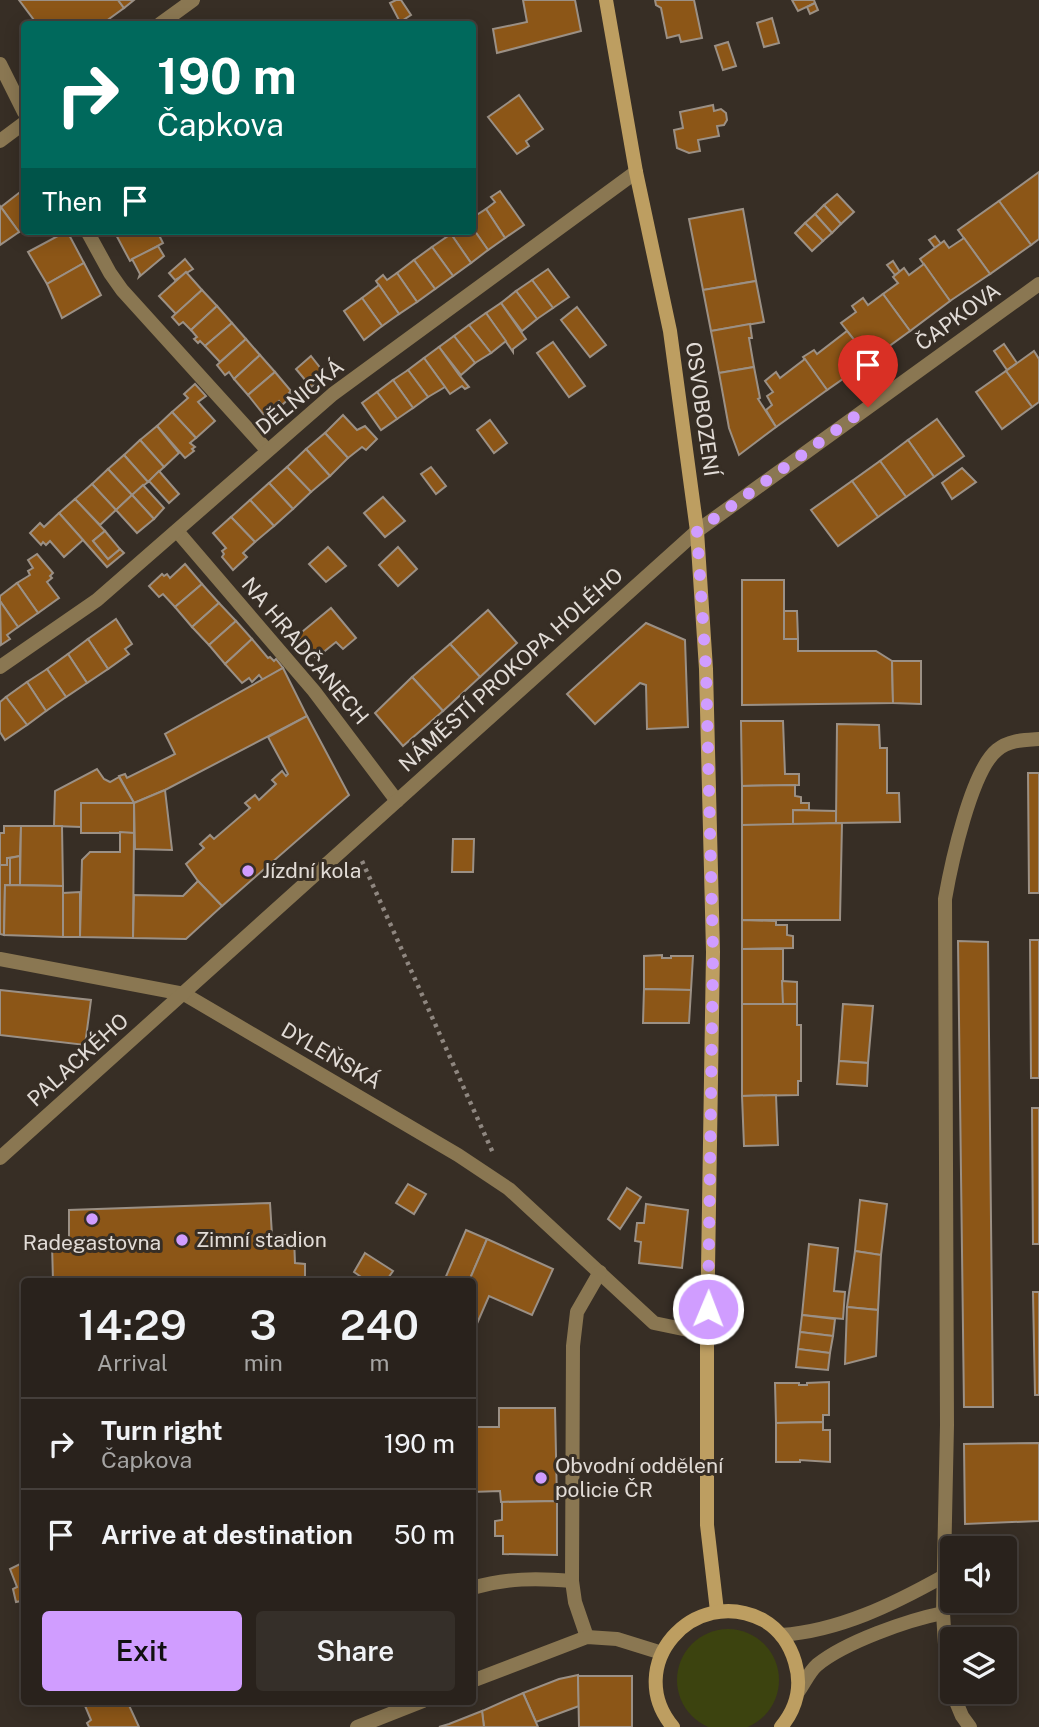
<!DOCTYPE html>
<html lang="en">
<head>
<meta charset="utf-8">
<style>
  body { margin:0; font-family:"Public Sans",sans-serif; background:#352f29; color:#f1f3f6; height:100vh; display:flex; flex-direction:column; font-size:26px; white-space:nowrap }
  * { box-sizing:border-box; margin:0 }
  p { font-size:23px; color:#a5a4a3 }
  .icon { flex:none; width:38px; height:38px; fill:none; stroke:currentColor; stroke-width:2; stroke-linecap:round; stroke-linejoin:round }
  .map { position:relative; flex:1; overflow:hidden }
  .drawer { position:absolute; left:21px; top:1278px; width:455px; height:427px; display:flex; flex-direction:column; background:#29221c; border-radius:7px; box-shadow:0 4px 18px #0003,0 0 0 2px #453f3b }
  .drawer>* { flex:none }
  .top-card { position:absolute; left:21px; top:21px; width:455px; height:214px; border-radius:7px; box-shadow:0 4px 18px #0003,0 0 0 2px #453f3b; background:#00695c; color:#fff; overflow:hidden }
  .controls { position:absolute; left:940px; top:1536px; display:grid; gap:14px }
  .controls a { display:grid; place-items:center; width:77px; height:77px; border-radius:7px; background:#29221c; box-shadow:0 4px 18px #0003,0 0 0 2px #453f3b; font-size:35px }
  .pin { position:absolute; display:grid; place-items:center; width:60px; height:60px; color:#fff; margin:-72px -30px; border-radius:50% 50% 50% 0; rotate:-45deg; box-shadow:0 0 7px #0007 }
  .pin .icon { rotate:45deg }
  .me { position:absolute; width:77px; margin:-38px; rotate:1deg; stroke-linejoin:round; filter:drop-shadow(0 0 5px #0008) }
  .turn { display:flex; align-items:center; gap:24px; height:147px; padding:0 21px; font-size:32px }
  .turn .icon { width:91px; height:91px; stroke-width:2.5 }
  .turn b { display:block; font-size:49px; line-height:60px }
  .then { display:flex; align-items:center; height:66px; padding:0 21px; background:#0003; gap:14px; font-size:26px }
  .eta { display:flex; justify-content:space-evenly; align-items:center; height:119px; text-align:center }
  .eta b { font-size:42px; font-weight:600; line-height:49px }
  .action { display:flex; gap:14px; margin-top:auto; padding:14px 21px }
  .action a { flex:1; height:80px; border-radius:7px; background:#d09dff; color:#111; font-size:28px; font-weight:600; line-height:80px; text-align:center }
  .action a+a { background:#352f29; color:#f1f3f6 }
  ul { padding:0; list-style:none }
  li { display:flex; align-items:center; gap:21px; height:91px; padding:0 21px; border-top:2px solid #453f3b }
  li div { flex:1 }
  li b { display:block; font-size:26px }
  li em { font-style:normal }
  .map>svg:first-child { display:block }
</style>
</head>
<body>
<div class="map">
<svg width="1039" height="1727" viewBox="0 0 1039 1727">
  <rect width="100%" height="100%" fill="#372e25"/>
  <circle fill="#3c430f" cx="728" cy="1680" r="51"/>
  <g fill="#8c5617" stroke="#9b9085" stroke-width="2">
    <path d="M19 0H118L124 8 102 24H37Z"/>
    <path d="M118 0H134L124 8Z"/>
    <path d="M396 0H401L411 15 400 22 390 3Z"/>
    <path d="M523 0H575L581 31 497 53 493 29 527 22Z"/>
    <path d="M655 0H694L702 38 681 42 679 35 667 38 661 8 656 5Z"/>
    <path d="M792 0H814L815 3 798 11Z"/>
    <path d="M815 3 818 10 810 14 807 7Z"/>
    <path d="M772 18 779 43 764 47 757 23Z"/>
    <path d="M728 42 736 66 723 70 715 46Z"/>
    <path d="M519 95 543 129 526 141 529 146 517 154 488 117Z"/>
    <path d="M713 105 714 111 721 109 726 113 727 120 724 125 717 126 719 136 698 140 700 151 689 153 677 148 674 130 683 128 680 112Z"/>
    <path d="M1039 172V239L1031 245 999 201Z"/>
    <path d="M24 189V228L19 232 1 207Z"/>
    <path d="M500 191 524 225 505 238 486 209 495 202 491 197Z"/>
    <path d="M837 194 854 212 841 224 824 205Z"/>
    <path d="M999 201 1031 245 990 274 958 230Z"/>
    <path d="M824 205 841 224 832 233 815 214Z"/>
    <path d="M0 206 19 232 0 245Z"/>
    <path d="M486 209 505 238 488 250 472 227V218Z"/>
    <path d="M743 209 756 281 703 290 689 219Z"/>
    <path d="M815 214 832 233 823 241 805 223Z"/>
    <path d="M805 223 823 241 812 251 795 233Z"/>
    <path d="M472 227 488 250 471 263 451 234 455 231H472Z"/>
    <path d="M67 231 84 263 47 284 28 252Z"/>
    <path d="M114 231H157L163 243 130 261Z"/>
    <path d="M451 234 471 263 453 276 432 247Z"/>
    <path d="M935 236 941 244 935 248 929 240Z"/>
    <path d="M964 238 990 274 950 301 920 259 944 241 949 248Z"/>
    <path d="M158 246 164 256 139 277 140 274 132 259Z"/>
    <path d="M432 247 453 276 435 289 414 260Z"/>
    <path d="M185 259 193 269 175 280 169 273Z"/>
    <path d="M414 260 435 289 417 302 397 273Z"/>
    <path d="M893 261 900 272 895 275 887 265Z"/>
    <path d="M84 263 101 295 62 318 47 284Z"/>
    <path d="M924 264 950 301 910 331 883 294 898 283 893 277 904 268 909 275Z"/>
    <path d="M548 269 569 297 553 308 532 280Z"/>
    <path d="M186 272 202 290 176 314 159 296Z"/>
    <path d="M397 273 417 302 399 314 376 281 383 275 387 280Z"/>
    <path d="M532 280 553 308 537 319 516 291Z"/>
    <path d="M756 281 764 322 711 331 703 290Z"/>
    <path d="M379 285 399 314 382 326 362 298Z"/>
    <path d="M202 290 217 306 191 330 183 322 179 325 172 317Z"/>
    <path d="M516 291 537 319 522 331 501 303Z"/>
    <path d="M883 294 910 331 870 360 841 323 856 312 852 306 863 298 868 305Z"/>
    <path d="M362 298 382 326 364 340 344 311Z"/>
    <path d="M501 303 526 339 513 349V352L486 313Z"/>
    <path d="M217 306 232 323 205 346 200 341 198 343 194 339 197 337 191 330Z"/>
    <path d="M577 307 606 345 590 357 561 320Z"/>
    <path d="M486 313 506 341 491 353 469 325Z"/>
    <path d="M232 323 246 339 220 362 205 346Z"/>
    <path d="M750 324 752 338H749L754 367 719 373 711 331Z"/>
    <path d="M469 325 491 353 475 363 454 336Z"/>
    <path d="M847 331 870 360 827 390 803 357 814 350 817 354Z"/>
    <path d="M454 336 475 363 461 375 439 347Z"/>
    <path d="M246 339 260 355 234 379 229 372 225 375 217 365Z"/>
    <path d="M553 342 585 386 569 397 537 353Z"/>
    <path d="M1004 344 1017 363 1007 370 994 351Z"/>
    <path d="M439 347 459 375 469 387 465 389 462 386 450 394 445 387 424 358Z"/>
    <path d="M1034 351 1039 359V402L1032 407 1006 371Z"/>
    <path d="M260 355 275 372 248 395 234 379Z"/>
    <path d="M311 356 325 374 311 387 296 369Z"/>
    <path d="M424 358 445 387 428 397 408 370Z"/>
    <path d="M805 359 827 390 776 427 766 410 772 405 767 396 773 392 765 381 776 372 780 378Z"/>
    <path d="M754 367 760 398 758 399 776 427 739 455 729 428 719 373Z"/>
    <path d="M408 370 428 397 413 408 393 380Z"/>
    <path d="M1006 371 1032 407 1002 429 976 392Z"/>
    <path d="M275 372 291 391 289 393 292 396 282 405 279 401 264 415 248 395Z"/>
    <path d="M393 380 413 408 397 419 377 392Z"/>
    <path d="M195 384 206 396 198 402 215 421 196 438 172 412 188 398 184 394Z"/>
    <path d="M377 392 397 419 381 430 362 403Z"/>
    <path d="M172 412 196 438 190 443 195 447 192 449 194 451 185 458 157 426Z"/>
    <path d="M343 415 357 430 365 426 377 439 366 450 362 447 348 458 325 433Z"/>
    <path d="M937 419 964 456 934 477 908 440Z"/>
    <path d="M490 420 507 443 494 453 477 430Z"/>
    <path d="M157 426 179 453 164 467 140 440Z"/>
    <path d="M325 433 348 458 330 476 306 449Z"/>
    <path d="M140 440 164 467 148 482 124 455Z"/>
    <path d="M908 440 934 477 906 497 880 461Z"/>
    <path d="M306 449 330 476 311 492 287 467Z"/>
    <path d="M124 455 148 482 132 495 108 469Z"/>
    <path d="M880 461 906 497 878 517 852 481Z"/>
    <path d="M287 467 311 492 293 509 269 483Z"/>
    <path d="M431 467 446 486 436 494 421 474Z"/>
    <path d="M962 468 976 482 952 499 942 483Z"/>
    <path d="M108 469 132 495 116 510 92 484Z"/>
    <path d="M159 471 179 494 169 503 149 481Z"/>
    <path d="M852 481 878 517 838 546 811 510Z"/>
    <path d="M269 483 293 509 274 526 250 500Z"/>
    <path d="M92 484 116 510 100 525 75 499Z"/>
    <path d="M143 485 164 508 154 519 132 495Z"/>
    <path d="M132 495 154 519 137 533 116 510Z"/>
    <path d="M383 497 405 521 385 537 364 513Z"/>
    <path d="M75 499 105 531 93 541 108 559 120 549 124 553 107 567 59 513Z"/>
    <path d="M250 500 274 526 255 542 231 517Z"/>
    <path d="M59 513 83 540 64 557 50 541 46 545 43 542 41 545 30 533 40 523 44 527Z"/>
    <path d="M231 517 255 542 243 553 247 557 233 570 222 557 224 554 222 551 226 548 213 533Z"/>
    <path d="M105 531 120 549 108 559 93 541Z"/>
    <path d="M328 547 346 566 326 582 309 564Z"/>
    <path d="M398 547 417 569 398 586 379 565Z"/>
    <path d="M37 554 53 573 50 576 52 578 47 582 59 598 38 613 17 583 30 575 28 571 33 568 28 560Z"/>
    <path d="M185 564 202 584 175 607 163 594 159 597 149 586 162 574 164 576 167 574 170 578Z"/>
    <path d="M742 580H784V639H798V651H876L892 661 893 703 742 705Z"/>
    <path d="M17 583 38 613 18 627 0 601V596Z"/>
    <path d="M202 584 219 603 192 627 175 607Z"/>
    <path d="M0 601 18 627 7 635 10 639 1 645Z"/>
    <path d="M219 603 236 621 209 645 192 627Z"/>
    <path d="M331 608 356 638 343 649 336 642 316 658 297 636Z"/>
    <path d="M488 610 517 643 480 677 450 644Z"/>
    <path d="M784 611H797L798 639H784Z"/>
    <path d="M116 619 132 644 125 649 129 654 108 669 88 639Z"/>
    <path d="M236 621 252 639 225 664 209 645Z"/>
    <path d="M646 623 685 640 688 727 647 729 646 685 640 683 595 724 567 694Z"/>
    <path d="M88 639 108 669 87 683 68 654Z"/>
    <path d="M252 639 268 658 270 657 274 661 276 659 283 668 263 680 259 675 252 682 249 678 242 683 225 664Z"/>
    <path d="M450 644 480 677 443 711 412 677Z"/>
    <path d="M68 654 87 683 66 697 47 669Z"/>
    <path d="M892 661H921V704L893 703Z"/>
    <path d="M283 668 307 716 165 790 134 803 119 776 125 774 127 778 175 754 165 734Z"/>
    <path d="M47 669 66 697 46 711 27 682Z"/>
    <path d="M412 677 443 711 403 746 375 713Z"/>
    <path d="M27 682 46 711 27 725 6 697Z"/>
    <path d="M6 697 27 725 5 740 0 732V702Z"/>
    <path d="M307 716 349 795 222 906 198 881 186 864 204 848 200 844 210 835 214 839 250 808 245 803 255 795 259 800 276 784 272 780 282 771 286 776 288 774 268 737Z"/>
    <path d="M741 721H783L785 774H799V785L742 786Z"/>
    <path d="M837 724 879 725 880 748H887V793H899L900 822 836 823Z"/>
    <path d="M97 769 104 779 110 782 119 777 134 803H81V827L54 826 55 791Z"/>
    <path d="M1028 773H1039V893H1029Z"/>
    <path d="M795 785V796L801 797V803H809V810H793V825H742V786Z"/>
    <path d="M165 790 172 850 135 849 134 803Z"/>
    <rect x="81" y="803" width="53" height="30"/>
    <path d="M793 810 836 811V823L793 825Z"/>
    <path d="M842 823 840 920H742V825Z"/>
    <path d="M4 826H21L20 856 7 858V865H0V833H4Z"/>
    <path d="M21 826H62L63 886 20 885Z"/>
    <path d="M120 832 134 833 133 938 80 937 82 860 90 852H120Z"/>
    <path d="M453 839H474L473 872H452Z"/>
    <path d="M20 856V885H10V858Z"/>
    <path d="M7 858H10V885H5L4 935 0 934V865H7Z"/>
    <path d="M198 881 222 906 186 939 133 938 134 895 183 896Z"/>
    <path d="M5 885 63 886V937L4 935Z"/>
    <path d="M80 892V937H63V893Z"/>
    <path d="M742 920 776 921V925H787V935L793 936V948L742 949Z"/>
    <path d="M1030 940H1039V1078H1031Z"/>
    <path d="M958 941 988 942 993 1407H964Z"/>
    <rect x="742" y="949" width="41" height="55"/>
    <path d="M662 955V958H671V956H693L691 990 644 989V956Z"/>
    <path d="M782 981 797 982V1004H783Z"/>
    <path d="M644 989 691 990 689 1023H643Z"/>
    <path d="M0 990 91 1000 85 1045 0 1035Z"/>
    <path d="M742 1004H797V1025H801V1081H798V1095L742 1096Z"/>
    <path d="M843 1004 873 1006 868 1063 839 1061Z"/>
    <path d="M839 1061 868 1063 867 1086 837 1084Z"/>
    <path d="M776 1095 778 1145 744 1146 742 1096Z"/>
    <path d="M1032 1108H1039V1244H1033Z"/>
    <path d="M408 1184 426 1194 414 1214 396 1203Z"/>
    <path d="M627 1188 641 1197 620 1229 608 1219Z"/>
    <path d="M860 1200 887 1204 881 1255 855 1251Z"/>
    <path d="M270 1203 272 1235H296L297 1237H294L295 1263 305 1264V1281H53L52 1244 69 1243V1210Z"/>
    <path d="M646 1204 688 1210 682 1268 639 1263 641 1242 635 1241 637 1223H644Z"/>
    <path d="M466 1230 487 1239 469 1281H444Z"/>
    <path d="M487 1239 553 1269 532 1315 489 1296 472 1335V1281H469Z"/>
    <path d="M809 1244 838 1248 834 1291 845 1292 843 1319 802 1315Z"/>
    <path d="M855 1251 881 1255 878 1310 847 1307Z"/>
    <path d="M365 1253 393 1271 386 1281H367L354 1272Z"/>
    <path d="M1033 1292H1039V1395H1035Z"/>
    <path d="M847 1307 878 1310 876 1356 845 1364Z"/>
    <path d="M802 1315 835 1319 833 1336 800 1332Z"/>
    <path d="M800 1332 833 1336 830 1353 798 1349Z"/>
    <path d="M798 1349 830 1353 828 1370 796 1367Z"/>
    <path d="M829 1382V1415H823V1422L776 1423 775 1383H799V1385H807V1383Z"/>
    <path d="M499 1408H555L557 1501 501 1502 500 1491 472 1492V1427H499Z"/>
    <path d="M823 1422V1430H830V1462L800 1460V1462H776V1423Z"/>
    <path d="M1039 1443V1521L965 1524 964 1444Z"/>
    <path d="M557 1501V1555L503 1554V1536H495V1521L502 1520V1502Z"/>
    <path d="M24 1562V1614L21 1601 16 1602 13 1589 17 1587 10 1569Z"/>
    <path d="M578 1675 579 1706 536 1722 523 1693 559 1679Z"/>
    <path d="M578 1676H632V1727H579Z"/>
    <path d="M523 1693 538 1727H484L482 1711Z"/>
    <path d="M83 1701H127L139 1727H89L87 1723 91 1720Z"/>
    <path d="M482 1711 484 1727H439L449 1724Z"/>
  </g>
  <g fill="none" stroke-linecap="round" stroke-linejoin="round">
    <path stroke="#8f8780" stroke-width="4.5" stroke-dasharray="3.5 5" stroke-linecap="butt" d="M362 861 493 1153"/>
    <g stroke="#8a7752" stroke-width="14">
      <path d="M472 1588C506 1578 537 1578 572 1581"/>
      <path d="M781 1635C839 1631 894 1604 944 1576"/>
      <path d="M798 1692C804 1684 809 1672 817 1665 845 1642 908 1620 943 1613"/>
    </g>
    <g stroke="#8a7752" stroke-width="14">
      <path d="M160 24 193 0"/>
      <path d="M0 64 24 112"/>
      <path d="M0 141 24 123"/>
      <path d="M87 231 110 273 122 290 267 450"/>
      <path d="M177 531 314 691 397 801"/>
      <path d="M0 667 97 600 333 394 636 172"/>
      <path d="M0 959 184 994 458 1155 509 1189 654 1323 707 1334"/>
      <path d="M0 1158 697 531 1039 284"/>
      <path d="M587 1637 575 1602 572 1581 573 1346 577 1312 600 1272"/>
      <path d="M472 1681 587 1637 617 1639 662 1653"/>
      <path d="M357 1727 423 1701"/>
      <path d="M970 1727 962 1716 952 1692 946 1660 943 1613 947 1425 945 899C951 865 971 771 997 750 1009 740 1024 740 1039 739"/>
    </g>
    <g stroke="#bd9e61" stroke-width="14">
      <path d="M606 0 636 172 670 331 697 531 706 669 713 952 707 1334V1525L717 1611"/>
      <path d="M673 1727C622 1666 693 1584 763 1620 779 1629 790 1645 795 1662 802 1685 797 1708 781 1727"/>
    </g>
  </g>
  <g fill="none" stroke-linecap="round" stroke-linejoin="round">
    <path stroke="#d09dff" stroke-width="12" stroke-dasharray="0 21.6" d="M708 1309 713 953 706 669 697 531 868 407"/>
  </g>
  <g fill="#d09dff" stroke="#372e25" stroke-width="2.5">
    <circle cx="248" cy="871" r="7"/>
    <circle cx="92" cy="1219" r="7"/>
    <circle cx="182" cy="1240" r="7"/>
    <circle cx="541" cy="1478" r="7"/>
  </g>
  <g text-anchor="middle" stroke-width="6" stroke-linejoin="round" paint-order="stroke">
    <g font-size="21" fill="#e2dcd7" stroke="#372e25">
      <text transform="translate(958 317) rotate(-36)" y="7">ČAPKOVA</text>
      <text transform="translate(300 397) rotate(-39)" y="7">DĚLNICKÁ</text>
      <text transform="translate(702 409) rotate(82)" y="7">OSVOBOZENÍ</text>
      <text transform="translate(305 651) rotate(50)" y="7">NA HRADČANECH</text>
      <text transform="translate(511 670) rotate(-42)" y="7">NÁMĚSTÍ PROKOPA HOLÉHO</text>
      <text transform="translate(331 1056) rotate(30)" y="7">DYLEŇSKÁ</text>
      <text transform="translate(78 1060) rotate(-42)" y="7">PALACKÉHO</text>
    </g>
    <g font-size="21" fill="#e2dcd7" stroke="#372e25" text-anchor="start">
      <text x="262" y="878">Jízdní kola</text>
      <text x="196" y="1247">Zimní stadion</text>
      <text x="92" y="1250" text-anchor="middle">Radegastovna</text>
      <text x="555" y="1473">Obvodní oddělení<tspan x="555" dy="24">policie ČR</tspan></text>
    </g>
  </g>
</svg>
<div class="controls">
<a><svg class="icon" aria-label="sound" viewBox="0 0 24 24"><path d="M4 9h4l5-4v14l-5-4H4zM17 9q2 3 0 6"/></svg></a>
<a><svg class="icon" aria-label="layers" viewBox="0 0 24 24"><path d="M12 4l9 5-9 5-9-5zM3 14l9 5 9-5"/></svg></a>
</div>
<div class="pin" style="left:868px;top:407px;background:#d93025"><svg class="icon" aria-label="arrive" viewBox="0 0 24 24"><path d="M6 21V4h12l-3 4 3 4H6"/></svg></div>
<svg class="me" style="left:708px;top:1309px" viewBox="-20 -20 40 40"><circle r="17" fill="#d09dff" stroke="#fff" stroke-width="3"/><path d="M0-11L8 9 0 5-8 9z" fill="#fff"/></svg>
<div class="top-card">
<div class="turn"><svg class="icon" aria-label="right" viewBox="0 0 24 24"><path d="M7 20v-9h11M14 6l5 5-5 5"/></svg><div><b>190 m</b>Čapkova</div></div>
<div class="then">Then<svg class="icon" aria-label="arrive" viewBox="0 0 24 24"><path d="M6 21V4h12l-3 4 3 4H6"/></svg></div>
</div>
<section class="drawer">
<div class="eta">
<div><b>14:29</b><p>Arrival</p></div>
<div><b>3</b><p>min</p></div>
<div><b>240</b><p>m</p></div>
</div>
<ul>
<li><svg class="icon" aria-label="right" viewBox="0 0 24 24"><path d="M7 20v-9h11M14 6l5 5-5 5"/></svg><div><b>Turn right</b><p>Čapkova</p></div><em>190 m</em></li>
<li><svg class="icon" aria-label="arrive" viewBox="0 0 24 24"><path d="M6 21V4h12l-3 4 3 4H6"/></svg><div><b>Arrive at destination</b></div><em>50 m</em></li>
</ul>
<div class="action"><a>Exit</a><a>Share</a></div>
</section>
</div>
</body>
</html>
